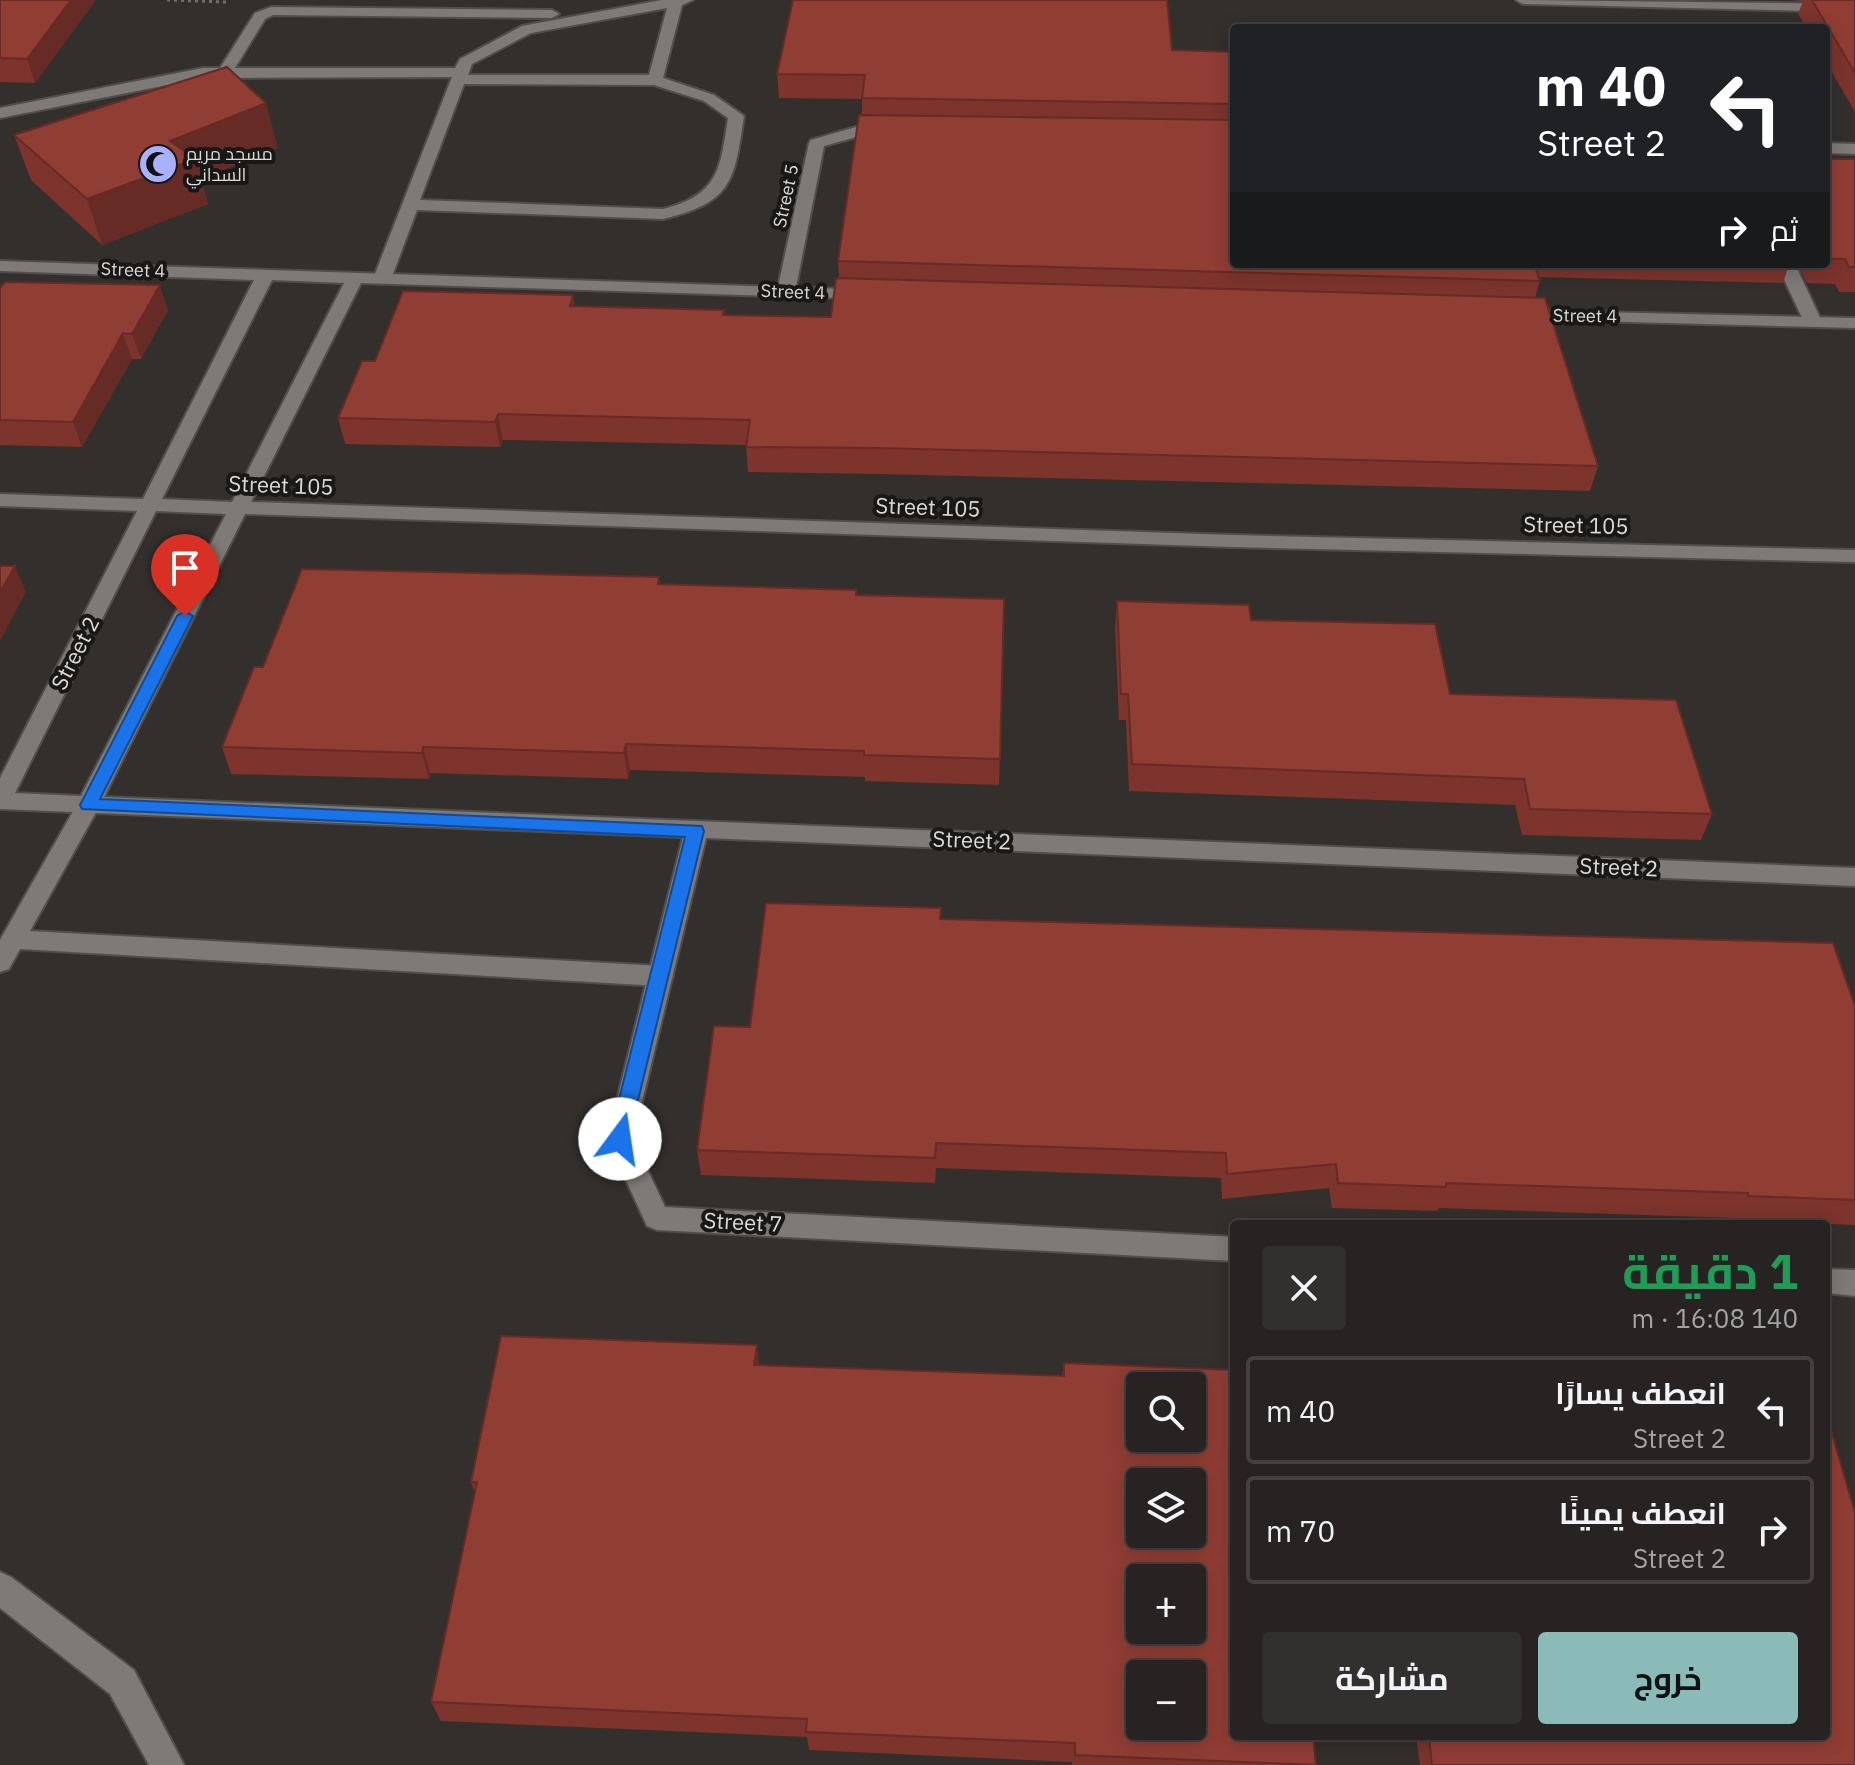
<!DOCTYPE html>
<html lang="ar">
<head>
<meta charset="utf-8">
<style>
  body { margin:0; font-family:"IBM Plex Sans",Cairo,sans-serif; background:#322f2f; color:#f1f3f6; direction:rtl; height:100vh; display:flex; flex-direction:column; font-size:30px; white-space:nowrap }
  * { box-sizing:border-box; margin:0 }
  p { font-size:26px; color:#a4a4a5 }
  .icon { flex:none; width:44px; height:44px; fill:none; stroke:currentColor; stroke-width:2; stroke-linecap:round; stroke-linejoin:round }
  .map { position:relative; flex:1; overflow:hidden; direction:ltr }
  .details { position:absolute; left:1230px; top:1220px; width:600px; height:520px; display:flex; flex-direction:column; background:#262322; border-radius:8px; box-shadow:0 4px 20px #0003,0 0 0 2px #424040; direction:rtl }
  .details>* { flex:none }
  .hud { position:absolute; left:1230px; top:24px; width:600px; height:244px; border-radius:8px; box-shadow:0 4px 20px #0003,0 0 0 2px #424040; direction:rtl; background:#202124; color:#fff; overflow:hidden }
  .tools { position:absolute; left:1126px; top:1372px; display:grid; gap:16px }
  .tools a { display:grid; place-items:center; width:80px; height:80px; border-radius:8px; background:#262322; box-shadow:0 4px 20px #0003,0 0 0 2px #424040; font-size:40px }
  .pin { position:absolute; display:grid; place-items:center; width:68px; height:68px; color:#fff; margin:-82px -34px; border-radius:50% 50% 50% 0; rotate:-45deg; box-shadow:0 0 8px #0007 }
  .pin .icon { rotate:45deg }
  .me { position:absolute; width:88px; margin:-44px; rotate:14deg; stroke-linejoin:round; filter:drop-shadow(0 0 6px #0008) }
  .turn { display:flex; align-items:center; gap:28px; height:168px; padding:0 32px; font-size:36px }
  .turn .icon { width:104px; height:104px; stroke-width:2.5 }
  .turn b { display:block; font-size:56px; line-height:68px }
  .then { display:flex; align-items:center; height:76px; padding:0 32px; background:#0003; gap:16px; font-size:30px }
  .round { display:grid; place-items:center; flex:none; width:84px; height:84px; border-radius:8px; background:#322f2f }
  .summary { display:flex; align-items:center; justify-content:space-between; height:136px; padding:0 32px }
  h1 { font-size:48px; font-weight:700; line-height:60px; color:#1e9e55 }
  .action { display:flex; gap:16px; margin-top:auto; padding:16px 32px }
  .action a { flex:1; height:92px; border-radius:8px; background:#8bbbb9; color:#111; font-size:32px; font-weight:700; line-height:92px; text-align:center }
  .action a+a { background:#322f2f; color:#f1f3f6 }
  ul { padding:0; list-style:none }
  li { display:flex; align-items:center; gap:24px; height:108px; margin:0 16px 12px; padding:0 16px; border:4px solid #424040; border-radius:8px }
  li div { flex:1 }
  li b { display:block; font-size:30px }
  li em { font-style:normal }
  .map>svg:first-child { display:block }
</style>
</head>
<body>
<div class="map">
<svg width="1855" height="1765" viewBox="0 0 1855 1765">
  <rect width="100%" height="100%" fill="#322f2d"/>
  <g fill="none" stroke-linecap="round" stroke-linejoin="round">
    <defs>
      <g id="lane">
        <path d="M662 0H693L682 5 663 78 714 95 744 116C734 183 732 202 663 219L417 210 391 279 382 284 373 279 452 77 203 78 0 118V108L203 68H220L255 13 271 7 552 10 559 14 552 18 273 15 265 19 235 68H455L460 59 522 26ZM667 8 649 75H468L472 64 531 33ZM464 84 654 85 704 101 728 118C720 169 719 195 663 209L420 200Z"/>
        <path d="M1777 264H1795L1822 322 1819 326H1807L1804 322Z"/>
        <path d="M88 797 96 799 100 805 30 931 660 966 669 969 673 976 669 983 660 986 20 949 9 969 0 972V940L80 799Z"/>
        <path d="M0 1572 11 1577 134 1670 184 1765H149L110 1694 0 1608Z"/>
      </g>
      <g id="street">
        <path d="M1516 0 1855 4V12L1523 4Z"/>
        <path d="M866 124H888L896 129 888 134H867L824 146 796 287 865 290 871 291 874 295 871 299 361 283 251 502 1233 535 1855 550V562L1233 547 245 514 104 797 1855 868V886L706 838 633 1139 665 1207 1234 1237V1261L657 1230 647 1226 607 1139 683 837 0 809V778L137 511 0 506V494L143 499 254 280 0 271V261L778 287 809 143 811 140ZM272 280 344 283 232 502 162 499ZM156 511 226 514 81 796 15 793Z"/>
        <path d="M1826 143 1855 144V154L1826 153Z"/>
        <path d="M1517 310 1855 318V328L1511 319 1508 315 1511 311Z"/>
        <path d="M1826 1269 1855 1270V1296L1826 1293Z"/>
      </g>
    </defs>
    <use href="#lane" stroke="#504e4c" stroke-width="4"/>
    <use href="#street" stroke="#504e4c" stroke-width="4"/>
    <path stroke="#6f6d6b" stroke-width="3" stroke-dasharray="3 4" stroke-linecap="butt" d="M167 0 226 2"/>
    <use href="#lane" fill="#7d7a77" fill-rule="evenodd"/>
    <use href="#street" fill="#7d7a77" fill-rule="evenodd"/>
  </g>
  <g fill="#7c342d">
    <path d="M0 0H95V1L35 83 0 82Z"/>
    <path d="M1791 0H1855V112L1826 62V28H1807L1798 14 1803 1Z"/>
    <path d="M1172 50 1234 52V264H1789L1783 283 1538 277 1540 281 1535 298 1598 466 1590 491 877 474 748 472 746 445 503 440 500 447 345 444 338 418 375 361 575 306 724 310 725 315 831 317 839 278 838 261 862 115V99L779 98 777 74Z"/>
    <path d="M14 135 278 148 201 179 208 204 102 245 31 180Z"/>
    <path d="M1826 159H1855V292H1839L1835 284 1807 283 1797 264H1826Z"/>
    <path d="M0 288 168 310 141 359H132L82 447 0 445Z"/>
    <path d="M659 577 660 584 857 595 1004 599 999 785 865 781V777L630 770 628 779 430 773 429 779 231 774 222 747 263 667Z"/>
    <path d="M1117 601 1251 620 1450 694 1712 814 1701 840 1522 835 1515 805 1129 791 1126 720H1119L1115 628Z"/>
    <path d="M941 919 1855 1006V1225L1735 1220 1734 1218 1439 1208 1438 1211 1332 1208 1329 1188 1222 1199 1221 1178 936 1168 935 1183 701 1175 697 1150 750 1027Z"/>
    <path d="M1064 1363 1316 1765H1072V1762L809 1750 807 1737 441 1721 431 1702 475 1492 471 1482 759 1365 1062 1376Z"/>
    <path d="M1416 1736H1826L1855 1765H1420Z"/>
  </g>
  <g fill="#652b24">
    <path d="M71 0H95V1L35 83 27 59Z"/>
    <path d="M266 103 278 148 201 179 208 204 102 245 87 199 170 141Z"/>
    <path d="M160 285 168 310 141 359 132 334Z"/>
    <path d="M573 295 577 320 570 306Z"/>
    <path d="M123 333 132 359 82 447 73 422Z"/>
    <path d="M498 414 503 440 500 447 495 422Z"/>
    <path d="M15 566 26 592 0 641V592Z"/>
    <path d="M626 744 630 770 628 779 624 753Z"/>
    <path d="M423 747 430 773 429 779 422 753Z"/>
    <path d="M757 1345 760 1368 754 1365Z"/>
  </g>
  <g fill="#903d34" stroke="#652b24" stroke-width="2" fill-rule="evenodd">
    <path d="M0 0H71L27 59 0 58Z"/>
    <path d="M793 0H1167L1172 50 1234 52V104L862 98 865 75 777 74Z"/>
    <path d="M1812 0H1855V73Z"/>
    <path d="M227 67 266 103 170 141 195 159 87 199 14 135Z"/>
    <path d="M859 115 1234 120V264H1534L1540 281 838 261Z"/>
    <path d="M1826 159H1855V267H1849L1845 259H1826Z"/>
    <path d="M836 278 1545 298 1598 466 876 448 746 447 750 420 498 414 495 422 338 418 362 361H375L403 291 573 295 570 306 724 310 723 315 831 317Z"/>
    <path d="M5 282 160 285 132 334 123 333 73 422 0 420V288Z"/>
    <path d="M0 566H15L0 592Z"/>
    <path d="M302 569 659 577 658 584 856 590V595L1004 599 1000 759 864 755V751L626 744 624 753 423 747 422 753 222 747 254 667H263Z"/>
    <path d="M1117 601 1249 605 1251 620 1435 624 1450 694 1676 700 1712 814 1530 809 1524 779 1132 764 1128 694H1121Z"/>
    <path d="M766 903 941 908 940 919 1833 943 1855 1006V1200L1748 1196V1193L1446 1183V1187L1338 1183 1336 1164 1227 1174 1226 1153 936 1143 935 1158 697 1150 714 1026 750 1027Z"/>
    <path d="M501 1336 757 1345 754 1365 1064 1376V1363L1234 1370V1736H1313L1316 1765 1075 1755V1743L806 1732 807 1719 431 1702 477 1482H471ZM1140 1386H1192V1438H1140ZM1140 1482H1192V1534H1140ZM1140 1578H1192V1630H1140ZM1140 1674H1192V1726H1140Z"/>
    <path d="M1826 1412 1855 1513V1765H1432L1429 1736H1826Z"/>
  </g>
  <path fill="#1a73e8" stroke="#114b97" stroke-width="2" d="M185 611 193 616 100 799 702 826 704 831 627 1145 620 1148 612 1145 609 1139 685 837 82 809 80 805 177 616Z"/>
  <defs>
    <symbol id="mosque-disc" viewBox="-11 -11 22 22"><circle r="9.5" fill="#a7b1fc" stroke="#191817"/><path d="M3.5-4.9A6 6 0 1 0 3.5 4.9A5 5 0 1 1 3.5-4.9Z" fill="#111"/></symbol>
  </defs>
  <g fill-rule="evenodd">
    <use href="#mosque-disc" x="136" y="142" width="44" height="44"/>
  </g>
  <g text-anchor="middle" stroke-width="8" stroke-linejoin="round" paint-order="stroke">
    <g font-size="18" fill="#dcdad8" stroke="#191817" text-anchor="start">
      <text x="186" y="160">مسجد مريم<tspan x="186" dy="21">السداني</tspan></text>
    </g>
    <g font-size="18" fill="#dcdad8" stroke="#191817">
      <text transform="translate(786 196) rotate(-78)" y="6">Street 5</text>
      <text transform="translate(133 270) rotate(2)" y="6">Street 4</text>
      <text transform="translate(793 292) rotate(2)" y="6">Street 4</text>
      <text transform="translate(1585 316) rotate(1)" y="6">Street 4</text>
    </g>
    <g font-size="22" fill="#dcdad8" stroke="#191817">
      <text transform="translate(281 485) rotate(2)" y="8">Street 105</text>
      <text transform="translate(928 507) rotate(2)" y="8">Street 105</text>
      <text transform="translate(1576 525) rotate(1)" y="8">Street 105</text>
      <text transform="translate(75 653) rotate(-63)" y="8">Street 2</text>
      <text transform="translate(972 840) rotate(2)" y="8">Street 2</text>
      <text transform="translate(1619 867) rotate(2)" y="8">Street 2</text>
      <text transform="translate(743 1222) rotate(3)" y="8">Street 7</text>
    </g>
  </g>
</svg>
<div class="tools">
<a><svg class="icon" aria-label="search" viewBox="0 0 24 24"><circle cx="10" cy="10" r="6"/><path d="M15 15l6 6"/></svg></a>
<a><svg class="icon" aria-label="layers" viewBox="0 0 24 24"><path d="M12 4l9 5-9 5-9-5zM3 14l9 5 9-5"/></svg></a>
<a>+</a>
<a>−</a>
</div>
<div class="pin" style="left:185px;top:616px;background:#d93025"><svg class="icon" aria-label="arrive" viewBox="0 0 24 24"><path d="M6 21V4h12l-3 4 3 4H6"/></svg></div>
<svg class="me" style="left:620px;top:1139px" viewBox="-20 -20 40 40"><circle r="19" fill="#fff"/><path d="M0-13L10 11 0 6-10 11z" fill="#1a73e8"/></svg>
<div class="hud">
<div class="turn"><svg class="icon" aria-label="left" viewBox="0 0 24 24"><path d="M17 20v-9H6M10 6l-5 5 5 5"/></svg><div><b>40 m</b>Street 2</div></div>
<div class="then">ثم<svg class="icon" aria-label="right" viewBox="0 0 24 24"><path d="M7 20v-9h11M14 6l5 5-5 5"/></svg></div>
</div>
<section class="details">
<div class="summary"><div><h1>1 دقيقة</h1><p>140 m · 16:08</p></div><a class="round"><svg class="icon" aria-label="close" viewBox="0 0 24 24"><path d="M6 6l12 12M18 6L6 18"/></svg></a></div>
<ul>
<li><svg class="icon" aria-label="left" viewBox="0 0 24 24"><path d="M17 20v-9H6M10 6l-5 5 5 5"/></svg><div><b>انعطف يسارًا</b><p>Street 2</p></div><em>40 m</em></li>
<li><svg class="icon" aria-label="right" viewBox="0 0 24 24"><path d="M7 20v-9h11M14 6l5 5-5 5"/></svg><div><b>انعطف يمينًا</b><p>Street 2</p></div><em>70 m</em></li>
</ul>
<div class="action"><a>خروج</a><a>مشاركة</a></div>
</section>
</div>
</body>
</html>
